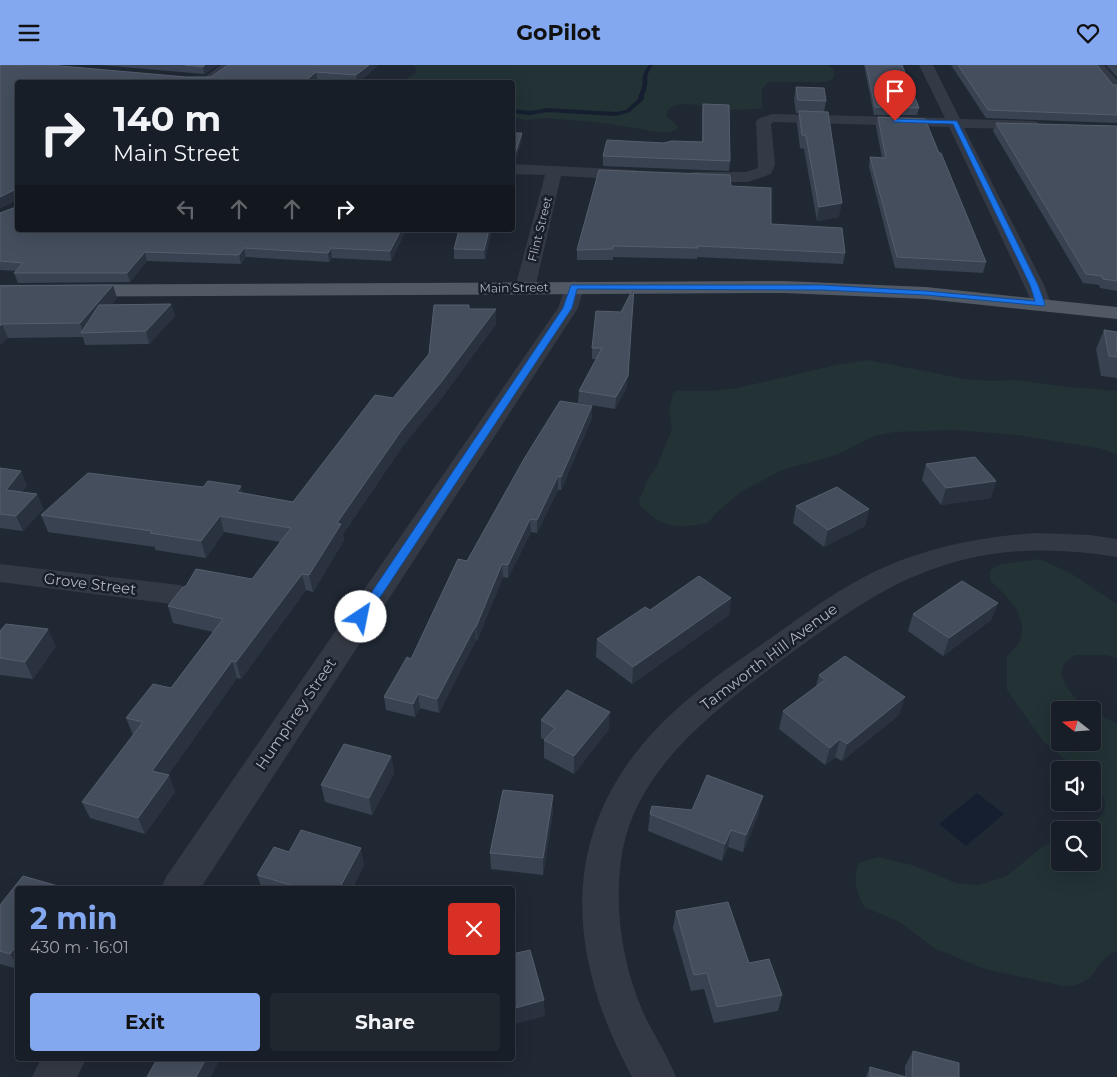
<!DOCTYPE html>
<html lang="en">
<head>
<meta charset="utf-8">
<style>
  body { margin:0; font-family:Montserrat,sans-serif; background:#21272f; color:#f1f3f6; height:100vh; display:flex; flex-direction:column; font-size:19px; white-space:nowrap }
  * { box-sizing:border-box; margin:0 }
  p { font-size:16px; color:#9fa2a7 }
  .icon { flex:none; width:28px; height:28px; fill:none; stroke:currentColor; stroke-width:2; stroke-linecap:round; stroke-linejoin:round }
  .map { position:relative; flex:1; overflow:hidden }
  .sheet { position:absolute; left:15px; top:821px; width:500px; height:175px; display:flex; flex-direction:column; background:#181e27; border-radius:5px; box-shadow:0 5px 20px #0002,0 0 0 1px #363c44 }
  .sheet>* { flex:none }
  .guide { position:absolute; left:15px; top:15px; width:500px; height:152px; border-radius:5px; box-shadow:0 5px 20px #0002,0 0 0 1px #363c44; background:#181e27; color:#f1f3f6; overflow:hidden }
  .needle { width:32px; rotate:287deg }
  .buttons { position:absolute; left:1051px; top:636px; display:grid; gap:10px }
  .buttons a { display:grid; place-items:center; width:50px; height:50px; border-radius:5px; background:#181e27; box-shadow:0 5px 20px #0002,0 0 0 1px #363c44; font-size:25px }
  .pin { position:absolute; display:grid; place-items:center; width:42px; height:42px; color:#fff; margin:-51px -21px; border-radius:50% 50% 50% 0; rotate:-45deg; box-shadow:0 0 5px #0007 }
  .pin .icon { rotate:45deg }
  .me { position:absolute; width:55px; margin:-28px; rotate:34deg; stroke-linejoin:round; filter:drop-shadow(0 0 4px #0008) }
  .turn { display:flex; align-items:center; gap:18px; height:105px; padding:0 15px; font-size:22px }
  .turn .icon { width:65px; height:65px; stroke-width:2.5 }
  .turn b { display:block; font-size:35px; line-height:42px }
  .lanes { display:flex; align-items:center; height:48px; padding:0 15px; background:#0003; justify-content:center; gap:25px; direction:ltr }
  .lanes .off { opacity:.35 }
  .round { display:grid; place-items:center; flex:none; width:52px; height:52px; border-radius:5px; background:#21272f }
  .summary { display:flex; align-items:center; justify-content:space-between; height:85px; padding:0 15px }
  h1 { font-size:30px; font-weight:700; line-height:38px; color:#84a8f0 }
  .action { display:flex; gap:10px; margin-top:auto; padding:10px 15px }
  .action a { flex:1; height:58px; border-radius:5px; background:#84a8f0; color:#111; font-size:20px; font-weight:700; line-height:58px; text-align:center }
  .action a+a { background:#21272f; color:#f1f3f6 }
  header { display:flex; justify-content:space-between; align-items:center; height:65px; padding:0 15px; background:#84a8f0; color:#111; font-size:22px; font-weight:700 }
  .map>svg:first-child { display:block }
</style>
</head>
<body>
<header><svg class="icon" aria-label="menu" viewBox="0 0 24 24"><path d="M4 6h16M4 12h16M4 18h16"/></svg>GoPilot<svg class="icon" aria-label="heart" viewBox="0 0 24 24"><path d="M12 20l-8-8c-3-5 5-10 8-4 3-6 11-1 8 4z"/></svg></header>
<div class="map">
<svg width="1117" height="1012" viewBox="0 0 1117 1012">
  <rect width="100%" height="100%" fill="#202834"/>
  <g fill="#223235">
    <path d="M414 0H828L834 5V13L826 17H769L762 24V43L758 44C748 44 737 45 727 45 711 44 672 30 666 50 669 56 675 57 678 63L672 67 663 68 604 58 545 53 525 55 513 52 512 18H400L417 7Z"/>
    <path d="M868 295 965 314 992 316 1017 315 1059 321 1117 326V389L1099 383 1017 370 955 365 895 367 874 371 847 385 830 392 782 405 739 428 715 449 708 458C693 461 674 464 659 456 653 452 646 446 640 441L639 436 648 414 657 401 672 364 669 344 673 329 677 326H712L737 323 836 300Z"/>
    <path d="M1040 494 1072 509 1117 539V593L1106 590H1076L1064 598 1061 610C1069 626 1075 636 1091 645H1060V678H1092L1093 646 1117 659V886C1093 893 1100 921 1064 921L985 904 934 883 900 857 864 842C856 825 853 816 858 798L878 792 912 800 956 818 979 820 1007 811 1042 782 1060 774V798H1092V765H1077C1089 758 1108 753 1105 737 1102 727 1100 724 1093 718L1092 705H1078L1043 676 1007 625V591C1011 586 1018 581 1020 576 1029 550 1007 532 990 515V505L1001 499Z"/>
  </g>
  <path fill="#151f30" d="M977 728 1004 749 966 781 939 759Z"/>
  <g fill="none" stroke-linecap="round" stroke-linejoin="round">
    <path fill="#151f30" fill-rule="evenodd" d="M649 0H653C643 14 650 13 646 25 643 34 644 25 644 34L630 47 616 51 548 47 530 50 512 48V44L530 46 548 43 616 47 626 45 638 34C638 31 640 28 641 25 645 13 639 13 649 0Z"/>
    <g fill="#343a45" fill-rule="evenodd">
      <path d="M221 0H237L213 18H197Z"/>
      <path d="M919 0H933L960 54 1033 56 1038 57 1040 60 1038 63 1033 64 964 63 1044 220 1051 239 1048 243 1041 245 1034 243 1024 220 949 62 774 57 771 59 775 99 771 109 748 117H693L687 115 685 112 687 109 693 107H746L758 103 756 57 758 54 772 49 945 53Z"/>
      <path d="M1090 0H1104L1117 15V27L1112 26Z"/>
      <path d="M512 99 635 105 641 107 643 110 641 113 635 115 561 111 535 223 532 227 525 229 518 227 515 223 545 110 512 109Z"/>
      <path d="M574 216 581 218 584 222 578 243 200 824H161L166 812 558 243 567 218Z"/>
      <path d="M1037 468 1090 470 1117 474V492C1058 482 996 482 939 502 884 520 840 553 794 586 727 636 641 695 623 783 613 837 621 896 643 947 653 969 667 989 676 1012H632C572 900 556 784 642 680 677 638 723 606 768 575 799 553 830 530 864 512 917 484 977 472 1037 468Z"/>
      <path d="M0 499 180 520 190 523 194 530 190 537 180 540 0 517Z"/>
      <path d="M41 994H86L77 1012H32Z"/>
    </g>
    <path fill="#515965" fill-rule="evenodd" d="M784 216 926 222 1117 242V254L926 234 784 228 0 232V220Z"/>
  </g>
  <g fill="#394251">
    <path d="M0 0 186 12H211L228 0H378L358 18 317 14 313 18H18L406 165 391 196 332 193 329 197 246 192 241 199 147 196 130 217 18 218 14 208 16 206 0 205V148L16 142V135L0 143Z"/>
    <path d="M100 0H218L204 9Z"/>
    <path d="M864 0H902L919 43 917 50H874Z"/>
    <path d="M951 0H1097L1113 20H1117V58L986 53Z"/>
    <path d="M1106 0H1117V12Z"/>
    <path d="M796 22 826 36 824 47 839 152 817 156 804 84 800 83 797 59 799 48H796L794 34Z"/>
    <path d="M703 39 730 96 729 106 603 101V91L664 78 702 77V48Z"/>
    <path d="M878 52 939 88 986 197 983 208 895 203 869 102 870 92 882 93 876 61Z"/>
    <path d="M996 58 1117 61V226L1100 223 1099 220 1083 218 993 66Z"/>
    <path d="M731 121 771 159 845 188 843 199 697 192V194L613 192V195H577V185Z"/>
    <path d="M459 165H492L485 194H454V184Z"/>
    <path d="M0 221 117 233 111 240 171 239 175 251 149 279 85 280 83 272 8 273 0 280Z"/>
    <path d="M469 244H496V259L443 331 402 382 343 469 344 475 313 527 306 525 241 614 237 613 168 710 175 727 145 769 90 753 82 737 133 670 126 653 171 623 213 567 173 558 168 541 252 514 280 477 224 467 206 493 155 485V482L48 467 41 450 243 428 293 437 393 333Z"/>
    <path d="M596 246 627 322 615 344 578 338 579 326 596 294H592V283Z"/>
    <path d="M1104 265 1117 267V313L1101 311 1096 284Z"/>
    <path d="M592 353 561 425H558L537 468 531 467 508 513 503 512 477 576 476 575 439 648 420 643 415 652 386 645 384 632 411 594 467 496Z"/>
    <path d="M926 399 996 416 991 433 941 440 922 415Z"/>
    <path d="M0 403 27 420 22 427 37 429 43 444 23 466 0 463Z"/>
    <path d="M796 441 869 444 865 461 824 482 793 458Z"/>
    <path d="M731 533 729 550 632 619 596 592 597 574 650 545Z"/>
    <path d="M998 538 991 555 943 591 908 566 913 549Z"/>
    <path d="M0 566 56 581 33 614 0 610Z"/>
    <path d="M819 610 899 650 842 696 835 692 825 700 779 664 783 646 816 621Z"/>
    <path d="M541 655 609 664 574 709 544 693V675H545L541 673Z"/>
    <path d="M391 691 394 708 372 750 325 737 321 720Z"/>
    <path d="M692 745 759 748 743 787 728 782 722 796 648 766 650 749Z"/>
    <path d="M553 747 543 810 491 804 490 788Z"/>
    <path d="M289 787 364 800 352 824H262L257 810Z"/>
    <path d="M18 824V904L0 899V840Z"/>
    <path d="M676 846 749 898 782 930 778 946 714 958 704 924 691 926 673 863Z"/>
    <path d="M913 986 959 1012H866L870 1002 905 1012V1001Z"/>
  </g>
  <g fill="#2a3240">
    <path d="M205 0H218L204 9 203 2Z"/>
    <path d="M369 0H378L357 18 356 10Z"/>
    <path d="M316 7 317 14 313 18H303Z"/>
    <path d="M522 68V76L515 97 512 98V90Z"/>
    <path d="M14 125 17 134 0 143V132Z"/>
    <path d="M842 138 839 152 817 156 819 142Z"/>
    <path d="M401 165H406L391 196 390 186Z"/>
    <path d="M489 165H492L485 194 484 185Z"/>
    <path d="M244 183 246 192 241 199 239 190Z"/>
    <path d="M331 183 332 193 329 197 328 188Z"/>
    <path d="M145 187 147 196 130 217 127 208Z"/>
    <path d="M113 220 117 233 88 268H83L80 258Z"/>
    <path d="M634 222 627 322 615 344 616 332Z"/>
    <path d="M171 239 175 251 149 279 146 266Z"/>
    <path d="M496 244V259L443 331 402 382 343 469 344 475 313 527 309 510 337 458 401 366Z"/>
    <path d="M2 259 8 273 0 280V261Z"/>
    <path d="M592 341V353L561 425V412Z"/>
    <path d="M21 406 27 420 13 439 6 425Z"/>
    <path d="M558 411V425L537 468V455Z"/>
    <path d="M996 416 991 433 941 440 946 423Z"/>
    <path d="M241 421 245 437 237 427Z"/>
    <path d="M37 429 43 444 23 466 16 451Z"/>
    <path d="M869 444 865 461 824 482 828 465Z"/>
    <path d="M220 451 224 467 206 493 201 476Z"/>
    <path d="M530 454 531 467 508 513V500Z"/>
    <path d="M502 499 503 512 477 576 476 562Z"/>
    <path d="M302 509 306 525 241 614 236 597Z"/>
    <path d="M731 533 729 550 632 619 633 602Z"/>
    <path d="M998 538 991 555 943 591 949 573Z"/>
    <path d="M475 562 476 575 439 648 437 634Z"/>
    <path d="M48 564 56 581 33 614 25 597Z"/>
    <path d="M232 596 237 613 159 723 152 706Z"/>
    <path d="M418 629 420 643 415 652 413 639Z"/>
    <path d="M905 632 899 650 842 696 847 679Z"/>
    <path d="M610 647 609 664 574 709V691Z"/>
    <path d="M840 674 835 692 825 700 830 683Z"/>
    <path d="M391 691 394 708 372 750 369 733Z"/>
    <path d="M169 710 175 727 145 769 138 753Z"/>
    <path d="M553 730V747L543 810V793Z"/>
    <path d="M763 731 759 748 743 787 746 770Z"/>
    <path d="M731 765 728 782 722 796 725 779Z"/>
    <path d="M361 783 364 800 352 824H339Z"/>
    <path d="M18 879V901L10 889Z"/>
    <path d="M544 935 545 951 512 960V944Z"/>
    <path d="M206 994H220L211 1012H196Z"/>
  </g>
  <g fill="#454e5d" stroke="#565e6d">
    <path d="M0 0H50L186 12H211L228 0H369L356 10 316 7 303 18H18V165H401L390 186 331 183 328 188 244 183 239 190 145 187 127 208H14L23 198 0 196V148L16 142V126L14 125 0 132Z"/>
    <path d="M185 0H205L203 2Z"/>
    <path d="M866 0H902L919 43 875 42Z"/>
    <path d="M958 0H1097L1113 20H1117V50L988 45Z"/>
    <path d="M796 22 824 23 826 36 798 35Z"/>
    <path d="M703 39 729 40 730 96 603 91 607 75 664 78 672 76 703 77Z"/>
    <path d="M799 46 828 47 842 138 819 142 806 71 802 70Z"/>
    <path d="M878 52 925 54 939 88H941L986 197 897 192 870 92 886 93Z"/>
    <path d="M996 58 1117 61V216L1103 214 1102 211 1086 209Z"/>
    <path d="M512 68H522L515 89 512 90Z"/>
    <path d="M599 105 730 110 731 121 771 123V159L842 163 845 188 697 181 698 183 613 181V184L577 185Z"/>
    <path d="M459 165H489L484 185 454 184Z"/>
    <path d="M113 220 80 258 2 259 0 261V221Z"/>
    <path d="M634 222 628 311 616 332 579 326 602 283H592L596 246 621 247Z"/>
    <path d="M171 239 146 266 81 268 99 240Z"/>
    <path d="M434 240H469V244H496L442 316 401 366 337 458 341 459 309 510 302 509 236 597 232 596 152 706 169 710 138 753 82 737 143 657 126 653 153 619 171 623 223 554 168 541 182 523 186 521 196 504 252 514 291 463 220 451 201 476 150 468 152 466 41 450 88 408 203 422 208 416 241 421 237 427 293 437 375 330 393 333 429 289Z"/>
    <path d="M1104 265 1117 267V292L1109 291Z"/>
    <path d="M560 336 592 341 561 412 558 411 537 455 530 454 508 500 502 499 476 562H475L437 634 418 629 413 639 384 632 407 592 411 594 458 494 467 496 524 394Z"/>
    <path d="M975 392 996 416 946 423 926 399Z"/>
    <path d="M0 403 21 406 6 425 37 429 16 451 0 449Z"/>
    <path d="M837 422 869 444 828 465 796 441Z"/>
    <path d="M699 511 731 533 633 602 597 574 645 542 650 545Z"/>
    <path d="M962 516 998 538 949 573 913 549Z"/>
    <path d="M6 559 48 564 25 597 0 593V566Z"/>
    <path d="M845 591 905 632 847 679 840 674 830 683 783 646 825 615 819 610Z"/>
    <path d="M567 625 610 647 574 691 544 675 555 663 541 655Z"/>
    <path d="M344 679 391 691 369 733 321 720Z"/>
    <path d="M707 710 763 731 746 770 731 765 725 779 650 749 652 741 692 745Z"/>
    <path d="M503 725 553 730 543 793 490 788Z"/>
    <path d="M301 765 361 783 339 824H304L257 810 274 782 289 787Z"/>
    <path d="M23 811 65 823 64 824H18V879L10 889 0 886V840Z"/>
    <path d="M728 837 749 898 769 894 782 930 717 942 707 908 694 910 676 846Z"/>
    <path d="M530 885 544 935 512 944V889Z"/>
    <path d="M913 986 959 998V1012H912Z"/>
    <path d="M157 994H206L196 1012H147Z"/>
    <path d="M870 1002 906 1012H870Z"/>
  </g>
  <path fill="#1a73e8" stroke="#114b97" d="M895 54 957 56 1038 220 1045 239 1044 241 926 230 822 225 577 224 572 243 365 555H357L355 552 357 549 563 243 571 220H822L926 226 1035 236 1030 220 953 59 893 57Z"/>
  <g text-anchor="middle" stroke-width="5" stroke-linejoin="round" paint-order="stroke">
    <g font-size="12" fill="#aeb4c2" stroke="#191f29">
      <text transform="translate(540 164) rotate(-76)" y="4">Flint Street</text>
      <text transform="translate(514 223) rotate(-1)" y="4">Main Street</text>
    </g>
    <g font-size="15" fill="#aeb4c2" stroke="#191f29">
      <text transform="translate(90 519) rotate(7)" y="5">Grove Street</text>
      <text transform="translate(769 592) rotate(-37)" y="5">Tamworth Hill Avenue</text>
      <text transform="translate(296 649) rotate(-56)" y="5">Humphrey Street</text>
    </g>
  </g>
</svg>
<div class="buttons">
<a><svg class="needle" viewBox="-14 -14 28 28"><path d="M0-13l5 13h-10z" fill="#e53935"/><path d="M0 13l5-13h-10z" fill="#9fa2a7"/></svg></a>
<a><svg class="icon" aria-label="sound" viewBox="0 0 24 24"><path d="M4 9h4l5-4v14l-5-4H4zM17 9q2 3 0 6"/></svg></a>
<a><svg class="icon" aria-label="search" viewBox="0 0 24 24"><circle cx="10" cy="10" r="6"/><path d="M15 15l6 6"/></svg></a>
</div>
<div class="pin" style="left:895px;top:56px;background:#d93025"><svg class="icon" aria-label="arrive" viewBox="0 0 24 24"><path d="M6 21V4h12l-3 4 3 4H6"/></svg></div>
<svg class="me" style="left:361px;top:552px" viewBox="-20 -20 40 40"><circle r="19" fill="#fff"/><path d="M0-13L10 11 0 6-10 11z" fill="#1a73e8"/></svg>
<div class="guide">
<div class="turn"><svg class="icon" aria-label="right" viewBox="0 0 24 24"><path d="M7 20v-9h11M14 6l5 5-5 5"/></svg><div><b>140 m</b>Main Street</div></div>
<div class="lanes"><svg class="icon off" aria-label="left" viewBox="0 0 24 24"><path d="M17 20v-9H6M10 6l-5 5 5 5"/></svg><svg class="icon off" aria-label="ahead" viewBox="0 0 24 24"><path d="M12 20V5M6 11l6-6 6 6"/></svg><svg class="icon off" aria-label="ahead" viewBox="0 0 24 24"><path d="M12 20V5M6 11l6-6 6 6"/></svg><svg class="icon" aria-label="right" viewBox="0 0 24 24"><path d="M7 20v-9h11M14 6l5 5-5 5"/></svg></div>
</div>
<section class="sheet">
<div class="summary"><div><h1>2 min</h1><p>430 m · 16:01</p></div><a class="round" style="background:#d93025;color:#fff"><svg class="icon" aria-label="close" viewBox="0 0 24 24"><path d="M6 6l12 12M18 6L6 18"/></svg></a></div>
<div class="action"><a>Exit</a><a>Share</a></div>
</section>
</div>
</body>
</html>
